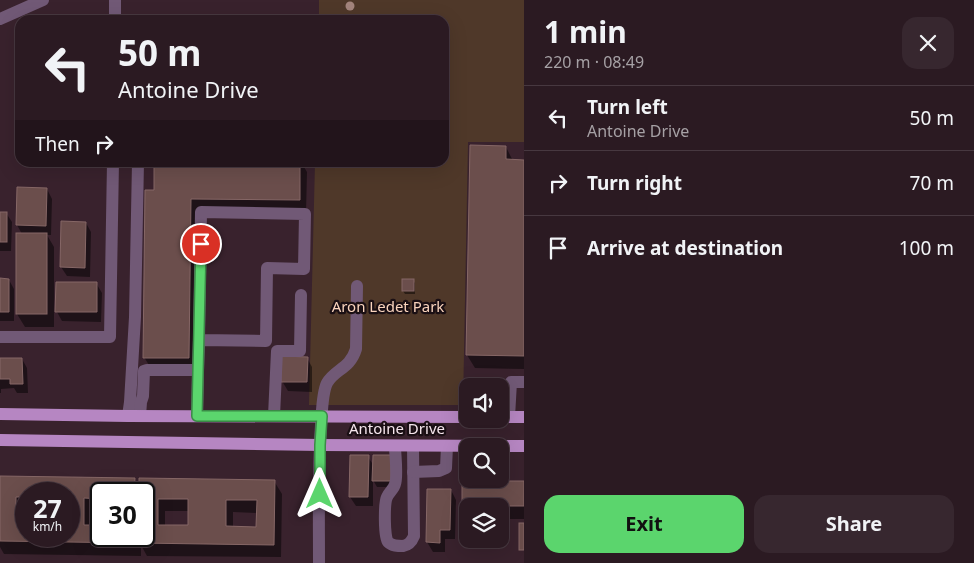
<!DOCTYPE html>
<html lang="en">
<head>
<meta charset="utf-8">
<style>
  body { margin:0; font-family:"Noto Sans",sans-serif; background:#37272f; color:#f1f3f6; height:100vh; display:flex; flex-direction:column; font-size:19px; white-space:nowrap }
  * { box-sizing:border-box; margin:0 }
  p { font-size:16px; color:#a6a1a5 }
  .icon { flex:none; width:28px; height:28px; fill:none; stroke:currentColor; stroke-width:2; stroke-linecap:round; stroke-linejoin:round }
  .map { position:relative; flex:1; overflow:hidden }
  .side { display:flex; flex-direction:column; background:#2b1a22; width:450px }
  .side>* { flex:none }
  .hud { position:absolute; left:15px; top:15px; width:434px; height:152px; border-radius:15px; box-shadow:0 5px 20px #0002,0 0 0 1px #473840; background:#2b1a22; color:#f1f3f6; overflow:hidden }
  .controls { position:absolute; left:459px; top:378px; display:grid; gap:10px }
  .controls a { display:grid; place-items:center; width:50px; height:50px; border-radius:10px; background:#2b1a22; box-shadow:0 5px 20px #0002,0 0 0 1px #473840; font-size:25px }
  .speed { position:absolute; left:15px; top:482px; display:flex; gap:10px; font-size:25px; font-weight:700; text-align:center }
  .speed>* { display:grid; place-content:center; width:65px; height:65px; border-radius:50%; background:#2b1a22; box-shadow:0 5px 20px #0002,0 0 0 1px #473840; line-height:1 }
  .speed small { font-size:12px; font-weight:400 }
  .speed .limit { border:2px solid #111; border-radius:8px; background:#fff; color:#111 }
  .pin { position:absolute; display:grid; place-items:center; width:42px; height:42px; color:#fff; margin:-21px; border:2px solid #fff; border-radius:50%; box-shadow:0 1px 5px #0007 }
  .me { position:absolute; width:55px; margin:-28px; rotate:0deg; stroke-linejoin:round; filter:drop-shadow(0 0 4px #0008) }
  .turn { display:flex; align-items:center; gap:18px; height:105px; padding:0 20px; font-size:22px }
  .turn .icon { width:65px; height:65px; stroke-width:2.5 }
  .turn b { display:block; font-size:35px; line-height:42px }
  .then { display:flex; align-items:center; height:48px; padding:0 20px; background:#0003; gap:10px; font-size:19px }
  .round { display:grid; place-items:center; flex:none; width:52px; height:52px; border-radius:15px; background:#37272f }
  .overview { display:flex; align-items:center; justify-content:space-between; height:85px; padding:0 20px }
  h1 { font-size:30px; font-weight:700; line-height:38px }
  .button { display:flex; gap:10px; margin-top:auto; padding:10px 20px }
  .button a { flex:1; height:58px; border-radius:15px; background:#5bd56d; color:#111; font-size:20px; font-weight:700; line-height:58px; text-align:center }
  .button a+a { background:#37272f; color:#f1f3f6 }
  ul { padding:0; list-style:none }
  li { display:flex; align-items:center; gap:15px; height:65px; padding:0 20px; border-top:1px solid #473840 }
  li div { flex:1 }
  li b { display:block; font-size:19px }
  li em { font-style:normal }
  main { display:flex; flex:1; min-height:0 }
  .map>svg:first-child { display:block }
</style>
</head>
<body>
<main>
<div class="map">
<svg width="524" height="563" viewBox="0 0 524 563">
  <rect width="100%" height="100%" fill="#39222d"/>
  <path fill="#4f3829" d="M319 0H524V142H468L463 405H309L315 163 444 162V20H319Z"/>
  <g fill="#0007" fill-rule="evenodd">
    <path d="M471 146 506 147 513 161H524V369L475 368 467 355Z"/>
    <path d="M155 162H301L307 172 306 213 198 211 196 371 152 370 144 357 155 191Z"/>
    <path d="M47 189 52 199 51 235H47L54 247V327H25L17 314 22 234 17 225Z"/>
    <path d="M0 213H6L12 222 11 251H0Z"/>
    <path d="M86 223 91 232 90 277 67 276 61 267Z"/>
    <path d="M0 280H9L14 289V321H0Z"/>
    <path d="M403 281H413L415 283V294H405L403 291Z"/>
    <path d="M96 283 102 293 101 322 62 321 57 312Z"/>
    <path d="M307 358 312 367V392L288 391 282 381Z"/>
    <path d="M0 359H22L27 368 28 393H17L14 388 1 389V393H0Z"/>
    <path d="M374 456 393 487H377L373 480V506H356L350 497 368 457 374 466Z"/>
    <path d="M0 478 134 479 140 490 274 481 282 494 281 557 147 556 141 545V556L4 554 0 547ZM26 494H69V536H26V525H23V510H26ZM101 494H144V536H101V526H91V511H101ZM165 511H190L189 527 165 526ZM233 512 258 513 257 528 233 527Z"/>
    <path d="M463 482H524V519H500V506H468V514L463 506Z"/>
    <path d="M451 490 456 500 455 539H445V552H433L427 542Z"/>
  </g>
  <g fill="#6b4e4c" stroke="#866766" fill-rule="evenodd">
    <path d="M470 145 506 146V159L524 160V356L466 355Z"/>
    <path d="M154 162H300V200L191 199 189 358H143L145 190H154Z"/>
    <path d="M17 187 47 188 46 226 16 225Z"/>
    <rect x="0" y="212" width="7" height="30"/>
    <path d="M61 221 86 222 85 268 60 267Z"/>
    <rect x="16" y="233" width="31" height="81"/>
    <path d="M0 278 9 279V312H0Z"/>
    <rect x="402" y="279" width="12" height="12"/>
    <path d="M56 282H97V312H55Z"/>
    <path d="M281 356 308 357 307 382H281Z"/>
    <path d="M0 358H22L23 384H10V379H0Z"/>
    <path d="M350 455H369L368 497H349Z"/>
    <path d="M373 455H391V481H372Z"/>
    <path d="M0 476 135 478 134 494H101V499L84 498V525H101V536H134V543L0 541ZM26 494H69V536H26V523H16V497H26Z"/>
    <path d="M139 478 275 480 274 545 138 543 139 536H144V494H139ZM158 499H188V525H158ZM226 500H257L256 527 226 526Z"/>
    <rect x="462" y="481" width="62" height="25"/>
    <path d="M427 489H451L450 530H440V543L426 542Z"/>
    <rect x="519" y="523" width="5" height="27"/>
  </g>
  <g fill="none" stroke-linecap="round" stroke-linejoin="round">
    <g stroke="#715976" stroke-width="12">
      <path d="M0 19 43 0"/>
      <path d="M115 20V0"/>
      <path d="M0 337H110L113 162"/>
      <path d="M198 370 199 340 266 341 267 268 304 269 305 214 201 212 199 340"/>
      <path d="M128 416 130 402 135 317 138 162"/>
      <path d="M140 416 141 402 143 396 144 371 147 370H198L197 416"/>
      <path d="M274 416 277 351H300L301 295"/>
      <path d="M509 417 511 382H524"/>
      <path d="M395 446C395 454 398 477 395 484 394 489 389 492 387 497 384 503 384 538 388 542 392 546 398 546 403 546 409 545 412 541 414 536L413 446"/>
      <path d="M413 472 439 471 446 468 447 446"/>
      <path d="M319 563C319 517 318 471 321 425 322 413 322 393 327 383 335 369 350 369 356 349L357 286"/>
    </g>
    <g stroke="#b686c2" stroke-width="12">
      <path d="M0 414 128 416 468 417"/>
      <path d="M500 417H524"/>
      <path d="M0 440 320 445 524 446"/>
    </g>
  </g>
  <circle fill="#a3847c" cx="350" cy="6" r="4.5"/>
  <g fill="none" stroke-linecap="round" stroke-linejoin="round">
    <defs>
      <path id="route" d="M201 244 197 416H322L320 445V494"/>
    </defs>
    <use href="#route" stroke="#3b8a47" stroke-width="12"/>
    <use href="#route" stroke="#5bd56d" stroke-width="9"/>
  </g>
  <g text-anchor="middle" stroke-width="4.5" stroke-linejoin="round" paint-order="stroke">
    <g font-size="15" fill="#fad4bd" stroke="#1a0f14">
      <text x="388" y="312">Aron Ledet Park</text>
    </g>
    <g font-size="15" fill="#f6e6ed" stroke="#1a0f14">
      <text x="397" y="434">Antoine Drive</text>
    </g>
  </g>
</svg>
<div class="controls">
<a><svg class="icon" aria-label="sound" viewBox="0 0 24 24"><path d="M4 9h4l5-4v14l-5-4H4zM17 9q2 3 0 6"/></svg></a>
<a><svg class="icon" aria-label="search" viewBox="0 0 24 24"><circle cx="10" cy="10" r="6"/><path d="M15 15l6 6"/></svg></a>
<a><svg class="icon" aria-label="layers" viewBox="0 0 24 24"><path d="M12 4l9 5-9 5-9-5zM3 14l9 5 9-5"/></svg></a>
</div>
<div class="speed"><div>27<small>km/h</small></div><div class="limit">30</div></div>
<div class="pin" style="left:201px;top:244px;background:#d93025"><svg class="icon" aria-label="arrive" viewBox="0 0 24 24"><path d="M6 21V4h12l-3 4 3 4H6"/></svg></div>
<svg class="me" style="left:320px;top:494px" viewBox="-20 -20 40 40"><path d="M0-17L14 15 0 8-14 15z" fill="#5bd56d" stroke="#fff" stroke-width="4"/></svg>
<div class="hud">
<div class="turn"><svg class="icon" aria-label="left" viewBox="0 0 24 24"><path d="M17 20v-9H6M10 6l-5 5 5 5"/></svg><div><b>50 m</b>Antoine Drive</div></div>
<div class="then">Then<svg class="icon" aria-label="right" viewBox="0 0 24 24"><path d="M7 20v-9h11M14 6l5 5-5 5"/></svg></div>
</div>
</div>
<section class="side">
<div class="overview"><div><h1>1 min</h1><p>220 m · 08:49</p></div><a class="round"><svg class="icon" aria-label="close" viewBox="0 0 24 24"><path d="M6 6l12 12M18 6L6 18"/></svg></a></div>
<ul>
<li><svg class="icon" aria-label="left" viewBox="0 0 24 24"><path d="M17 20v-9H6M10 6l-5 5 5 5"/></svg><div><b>Turn left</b><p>Antoine Drive</p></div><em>50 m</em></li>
<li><svg class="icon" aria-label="right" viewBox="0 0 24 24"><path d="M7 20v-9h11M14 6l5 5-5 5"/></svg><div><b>Turn right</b></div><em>70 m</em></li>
<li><svg class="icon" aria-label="arrive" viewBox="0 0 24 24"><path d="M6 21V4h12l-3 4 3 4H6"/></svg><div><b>Arrive at destination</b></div><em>100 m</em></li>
</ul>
<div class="button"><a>Exit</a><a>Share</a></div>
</section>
</main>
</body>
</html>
